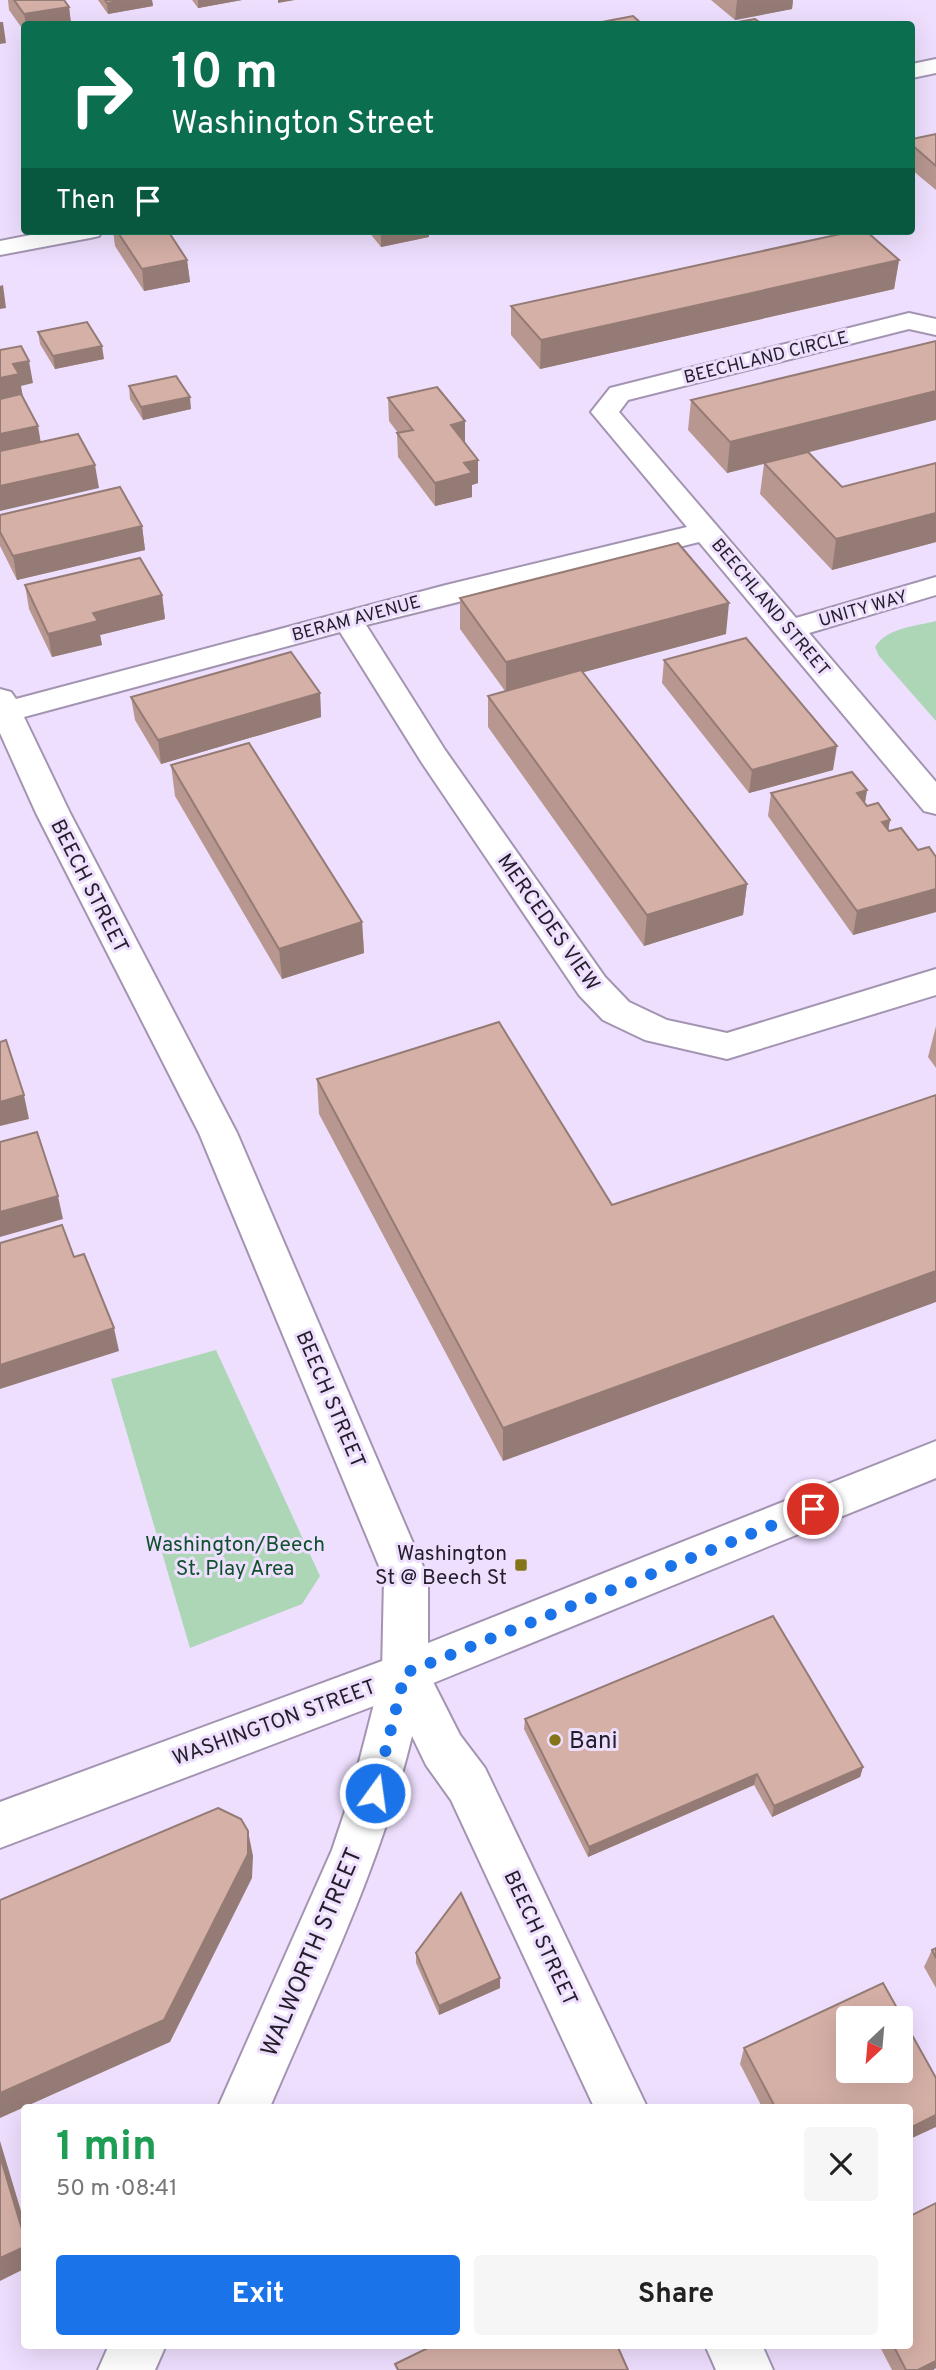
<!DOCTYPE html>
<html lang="en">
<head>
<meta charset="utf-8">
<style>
  body { margin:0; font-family:Overpass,sans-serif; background:#f6f6f6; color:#222; height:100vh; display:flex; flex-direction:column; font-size:26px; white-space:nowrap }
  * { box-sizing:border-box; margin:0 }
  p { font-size:23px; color:#767676 }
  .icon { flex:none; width:38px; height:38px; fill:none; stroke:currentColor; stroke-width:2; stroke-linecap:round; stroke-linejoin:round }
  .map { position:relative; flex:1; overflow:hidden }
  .details { position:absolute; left:21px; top:2104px; width:892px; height:245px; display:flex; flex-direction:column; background:#fff; border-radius:7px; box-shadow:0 7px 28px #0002 }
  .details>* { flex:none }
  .guide { position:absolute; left:21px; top:21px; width:894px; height:214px; border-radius:7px; box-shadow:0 7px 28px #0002; background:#0b6e4f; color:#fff; overflow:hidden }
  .needle { width:46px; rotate:206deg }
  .fabs { position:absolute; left:836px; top:2006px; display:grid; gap:14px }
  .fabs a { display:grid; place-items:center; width:77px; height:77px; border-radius:7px; background:#fff; box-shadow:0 7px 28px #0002; font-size:35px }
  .pin { position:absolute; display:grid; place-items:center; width:60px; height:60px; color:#fff; margin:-30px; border:4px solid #fff; border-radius:50%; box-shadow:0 2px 7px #0007 }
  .me { position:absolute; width:77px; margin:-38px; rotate:14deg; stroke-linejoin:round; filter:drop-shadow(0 0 5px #0008) }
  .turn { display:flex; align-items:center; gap:24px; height:147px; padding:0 35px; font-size:32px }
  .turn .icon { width:91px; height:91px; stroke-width:2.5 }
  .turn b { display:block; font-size:49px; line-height:60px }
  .then { display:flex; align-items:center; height:66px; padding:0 35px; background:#0003; gap:14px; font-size:26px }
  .round { display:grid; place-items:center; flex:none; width:74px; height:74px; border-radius:7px; background:#f6f6f6 }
  .overview { display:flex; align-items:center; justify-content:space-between; height:119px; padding:0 35px }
  h1 { font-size:42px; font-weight:700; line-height:52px; color:#1e9e55 }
  .primary-button { display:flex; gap:14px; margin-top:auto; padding:14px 35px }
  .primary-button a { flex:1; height:80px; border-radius:7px; background:#1a73e8; color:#fff; font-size:28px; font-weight:700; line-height:80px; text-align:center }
  .primary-button a+a { background:#f6f6f6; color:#222 }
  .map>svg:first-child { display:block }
</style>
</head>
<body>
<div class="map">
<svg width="936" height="2370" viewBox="0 0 936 2370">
  <rect width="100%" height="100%" fill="#eedffe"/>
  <g fill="#add6b7">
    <path d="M936 621V721L879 656 875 647C886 628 916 626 936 621Z"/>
    <path d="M216 1350 320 1576 302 1604 190 1648 111 1379Z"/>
  </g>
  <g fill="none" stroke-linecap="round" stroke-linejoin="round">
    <defs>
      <g id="minor">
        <path d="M936 59V73L912 78V64Z"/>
        <path d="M51 231H102L99 236 90 238 0 255V241Z"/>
        <path d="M909 313 936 319V335L909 329 628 400 619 412 796 618 936 577V595L809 633 936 782V814L924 811 699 542 366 625 445 750 605 977 629 1002 667 1020 727 1033 936 969V995L727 1059 645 1040 603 1020 579 995 422 763 340 632 24 717 70 813 237 1133 428 1578V1672L460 1735 485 1768 647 2107H594L451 1800 426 1765 412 1736C381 1865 322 1985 270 2107H218L332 1850 351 1793 382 1673 384 1578 199 1133 36 813 0 733V689L11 692 16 699 446 585 687 527 591 412 610 388Z"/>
        <path d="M109 2345H166L155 2370H98Z"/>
        <path d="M705 2345H762L773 2370H716Z"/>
      </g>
      <path id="major" d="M936 1441V1478L421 1688 0 1848V1802L393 1657Z"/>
    </defs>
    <use href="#minor" stroke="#a395b2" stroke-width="4"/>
    <use href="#major" stroke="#a395b2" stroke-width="4"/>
    <use href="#minor" fill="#fff" fill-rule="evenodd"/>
    <use href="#major" fill="#fff" fill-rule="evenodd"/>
  </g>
  <g fill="#b79790">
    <path d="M8 0H64L69 7 71 24H24V31L9 10Z"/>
    <path d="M98 0H152L153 6 108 14Z"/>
    <path d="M192 0H242L198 8Z"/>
    <path d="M711 0H793L792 9 735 20Z"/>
    <path d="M936 134V190L912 170V139Z"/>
    <path d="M113 231H168L187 260 190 282 144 291 115 246Z"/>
    <path d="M368 231H429V237L381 247Z"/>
    <path d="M899 260 894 289 540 369 511 335V306Z"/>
    <path d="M38 332 104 359 55 369 40 344Z"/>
    <path d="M129 386 191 409 143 420 130 399Z"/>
    <path d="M388 398 465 421V443L478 460V483L472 485V497L435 506 398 457 397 433H398L389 421Z"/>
    <path d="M691 400 794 456 842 487 936 463V542L832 570 760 494 764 464 727 473 688 430Z"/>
    <path d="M0 515 142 526 145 550 17 580 0 546Z"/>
    <path d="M25 585 162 595 165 619 100 635 102 645 52 657 29 609Z"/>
    <path d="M460 598 726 634 583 672 747 884 743 915 644 946 488 727V696L505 691 460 629Z"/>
    <path d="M664 660 833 770 749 793 662 683Z"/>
    <path d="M320 693 321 717 161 764 135 720 131 697Z"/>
    <path d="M171 765 362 922 364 953 282 979 175 796Z"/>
    <path d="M867 790 865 803 867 806 890 820 888 830 918 850 936 857V912L853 935 768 816 771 793Z"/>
    <path d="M936 1026V1068L928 1057Z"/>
    <path d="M317 1079 612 1205 503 1461 319 1114Z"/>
    <path d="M525 1719 863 1767 860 1777 772 1817 754 1785 588 1857 524 1729Z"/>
    <path d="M936 1948V1988L924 1967 932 1950Z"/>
    <path d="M416 1953 500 1988 439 2015 416 1963Z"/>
    <path d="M744 2048 910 2107H762L740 2064Z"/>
    <path d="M936 2203V2368L933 2370H892L879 2345H910Z"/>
  </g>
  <g fill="#957b75">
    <path d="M123 0H152L153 6 108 14 107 3Z"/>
    <path d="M198 0H242L198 8Z"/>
    <path d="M278 0H295L278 3Z"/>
    <path d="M737 0H793L792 9 735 20Z"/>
    <path d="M69 7 71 24H26L24 14Z"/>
    <path d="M0 22H3L6 43 0 44Z"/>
    <path d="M401 231H429V237L381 247V235Z"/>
    <path d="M187 260 190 282 144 291 142 269Z"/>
    <path d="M899 260 894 289 540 369 541 340Z"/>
    <path d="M3 285 6 308 0 309V286Z"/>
    <path d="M102 346 104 359 55 369 53 356Z"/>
    <path d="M29 361 33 383 21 386 23 397 0 402V378L13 364Z"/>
    <path d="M936 391V420L727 473 730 442Z"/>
    <path d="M190 397 191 409 143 420 141 407Z"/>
    <path d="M465 421V445L451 425Z"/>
    <path d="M38 426 42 449 0 458V434Z"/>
    <path d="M478 460V483L472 485V497L435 506V483L464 463Z"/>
    <path d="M95 465 99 488 0 511V486Z"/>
    <path d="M936 513V542L832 570 836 539Z"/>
    <path d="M142 526 145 550 17 580 13 556Z"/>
    <path d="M162 595 165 619 100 635 102 645 52 657 48 634 93 613Z"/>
    <path d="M729 603 726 634 506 693V662Z"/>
    <path d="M320 693 321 717 161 764 158 740Z"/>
    <path d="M837 746 833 770 749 793 752 770Z"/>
    <path d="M867 790 863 814 857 793Z"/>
    <path d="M890 820 886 843 882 822Z"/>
    <path d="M747 884 743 915 644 946 647 915Z"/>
    <path d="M936 889V912L853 935 857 911Z"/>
    <path d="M362 922 364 953 282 979 279 949Z"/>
    <path d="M24 1095 29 1119 0 1126V1102Z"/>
    <path d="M58 1196 63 1219 0 1237V1212Z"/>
    <path d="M936 1271V1302L503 1461V1428Z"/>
    <path d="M114 1328 119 1351 0 1389V1365Z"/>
    <path d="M863 1767 860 1777 772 1817 774 1806Z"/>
    <path d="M757 1774 754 1785 588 1857 589 1847Z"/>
    <path d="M248 1831 253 1856 252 1878 170 2042 0 2118V2093Z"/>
    <path d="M500 1978V1988L439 2015V2006Z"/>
    <path d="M936 2115V2127L910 2139V2128Z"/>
    <path d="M0 2141 24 2221V2236L0 2156Z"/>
    <path d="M24 2247V2269L0 2281V2258Z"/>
    <path d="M936 2361V2368L933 2370H918Z"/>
  </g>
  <g fill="#d5b0a7" stroke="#957b75" stroke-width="2" fill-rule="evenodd">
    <path d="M14 0H64L69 7 24 14Z"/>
    <path d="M105 0H123L107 3Z"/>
    <path d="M633 16 642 24H606L602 22Z"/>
    <path d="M755 19 762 24H726Z"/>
    <path d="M936 134V166L912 145V139Z"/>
    <path d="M117 231H168L187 260 142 269Z"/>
    <path d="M378 231H401L381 235Z"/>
    <path d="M854 231H866L899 260 541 340 511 306Z"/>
    <path d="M87 322 102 346 53 356 38 332Z"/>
    <path d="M936 341V391L730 442 691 400Z"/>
    <path d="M21 346 29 361 13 364 19 374 0 378V350Z"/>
    <path d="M176 376 190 397 141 407 129 386Z"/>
    <path d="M437 387 465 421 451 425 478 460 464 463 472 473 435 483 397 433 413 430 388 398Z"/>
    <path d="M21 394 38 426 0 434V399Z"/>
    <path d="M78 434 95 465 0 486V451Z"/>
    <path d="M808 452 842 487 936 463V513L836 539 764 463Z"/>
    <path d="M120 487 142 526 13 556 0 532V515Z"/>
    <path d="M678 543 729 603 506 662 460 598Z"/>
    <path d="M140 558 162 595 93 613 98 621 48 634 25 585Z"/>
    <path d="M746 638 837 746 752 770 664 660Z"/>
    <path d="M291 652 320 693 158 740 131 697Z"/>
    <path d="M581 670 747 884 647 915 488 696Z"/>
    <path d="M249 743 362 922 279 949 171 765Z"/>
    <path d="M852 772 867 790 857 793 867 806 878 803 890 820 882 822 889 831 901 828 918 850 929 847 936 857V889L857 911 771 793Z"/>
    <path d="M499 1022 612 1205 936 1095V1271L503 1428 317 1079Z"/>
    <path d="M6 1040 24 1095 0 1102V1042Z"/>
    <path d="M37 1132 58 1196 0 1212V1142Z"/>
    <path d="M62 1225 74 1257 84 1254 114 1328 0 1365V1243Z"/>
    <path d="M773 1616 863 1767 774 1806 757 1774 589 1847 525 1719Z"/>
    <path d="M218 1808 241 1819 248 1831V1854L164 2020 0 2093V1900Z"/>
    <path d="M461 1893 500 1978 439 2006 416 1953Z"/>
    <path d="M936 1948V1958L932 1950Z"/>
    <path d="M883 1983 936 2078V2115L910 2128V2107H775L744 2048ZM849 2018H901V2070H849Z"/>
    <path d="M0 2156 24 2236V2247L0 2258Z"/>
    <path d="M936 2203V2361L918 2370H906L893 2345H910V2216Z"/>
    <path d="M434 2345H617L628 2370H398L395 2364Z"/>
  </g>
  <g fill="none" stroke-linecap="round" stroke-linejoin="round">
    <path stroke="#1a73e8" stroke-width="12" stroke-dasharray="0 21.6" d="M375 1793 405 1673 813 1509"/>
  </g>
  <g fill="#847518" stroke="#eedffe" stroke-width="2.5">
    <rect x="514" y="1558" width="14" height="14" rx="3.5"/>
    <circle cx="555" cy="1740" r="7"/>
  </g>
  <g text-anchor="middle" stroke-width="6" stroke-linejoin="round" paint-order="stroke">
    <g font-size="18" fill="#231e29" stroke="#eedffe">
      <text transform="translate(766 357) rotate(-14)" y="6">BEECHLAND CIRCLE</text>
      <text transform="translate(771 607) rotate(50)" y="6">BEECHLAND STREET</text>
      <text transform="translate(863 608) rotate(-16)" y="6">UNITY WAY</text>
      <text transform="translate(356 618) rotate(-15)" y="6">BERAM AVENUE</text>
    </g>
    <g font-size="21" fill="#231e29" stroke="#eedffe">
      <text transform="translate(90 886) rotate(63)" y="7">BEECH STREET</text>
      <text transform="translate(549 922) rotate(55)" y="7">MERCEDES VIEW</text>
      <text transform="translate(331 1399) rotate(67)" y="7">BEECH STREET</text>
      <text transform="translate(274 1722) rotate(-20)" y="7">WASHINGTON STREET</text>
      <text transform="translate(541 1938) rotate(65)" y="7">BEECH STREET</text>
    </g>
    <g font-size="21" fill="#0f512b" stroke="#eedffe">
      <text x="235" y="1551">Washington/Beech<tspan x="235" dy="24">St. Play Area</tspan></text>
    </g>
    <g font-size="21" fill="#231e29" stroke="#eedffe" text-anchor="end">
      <text x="507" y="1560">Washington<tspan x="507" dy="24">St @ Beech St</tspan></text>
    </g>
    <g font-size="24" fill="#231e29" stroke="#eedffe" text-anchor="start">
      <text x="569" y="1748">Bani</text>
    </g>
    <g font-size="24" fill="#231e29" stroke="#eedffe">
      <text transform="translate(311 1952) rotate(-67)" y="8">WALWORTH STREET</text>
    </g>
  </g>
</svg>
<div class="fabs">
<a><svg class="needle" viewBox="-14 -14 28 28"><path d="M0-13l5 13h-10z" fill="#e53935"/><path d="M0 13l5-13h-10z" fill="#767676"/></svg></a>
</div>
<div class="pin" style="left:813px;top:1509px;background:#d93025"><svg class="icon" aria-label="arrive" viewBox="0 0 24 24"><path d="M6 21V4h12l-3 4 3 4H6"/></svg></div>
<svg class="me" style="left:375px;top:1793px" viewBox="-20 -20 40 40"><circle r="17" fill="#1a73e8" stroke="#fff" stroke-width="3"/><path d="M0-11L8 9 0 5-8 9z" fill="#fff"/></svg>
<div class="guide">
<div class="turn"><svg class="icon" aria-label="right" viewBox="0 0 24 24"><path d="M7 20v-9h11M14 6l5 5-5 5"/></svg><div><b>10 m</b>Washington Street</div></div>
<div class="then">Then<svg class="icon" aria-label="arrive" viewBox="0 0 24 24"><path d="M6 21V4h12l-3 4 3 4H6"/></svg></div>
</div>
<section class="details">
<div class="overview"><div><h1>1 min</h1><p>50 m · 08:41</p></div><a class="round"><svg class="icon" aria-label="close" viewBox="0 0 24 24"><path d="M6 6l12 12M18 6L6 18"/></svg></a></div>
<div class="primary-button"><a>Exit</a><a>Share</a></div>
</section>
</div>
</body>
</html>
